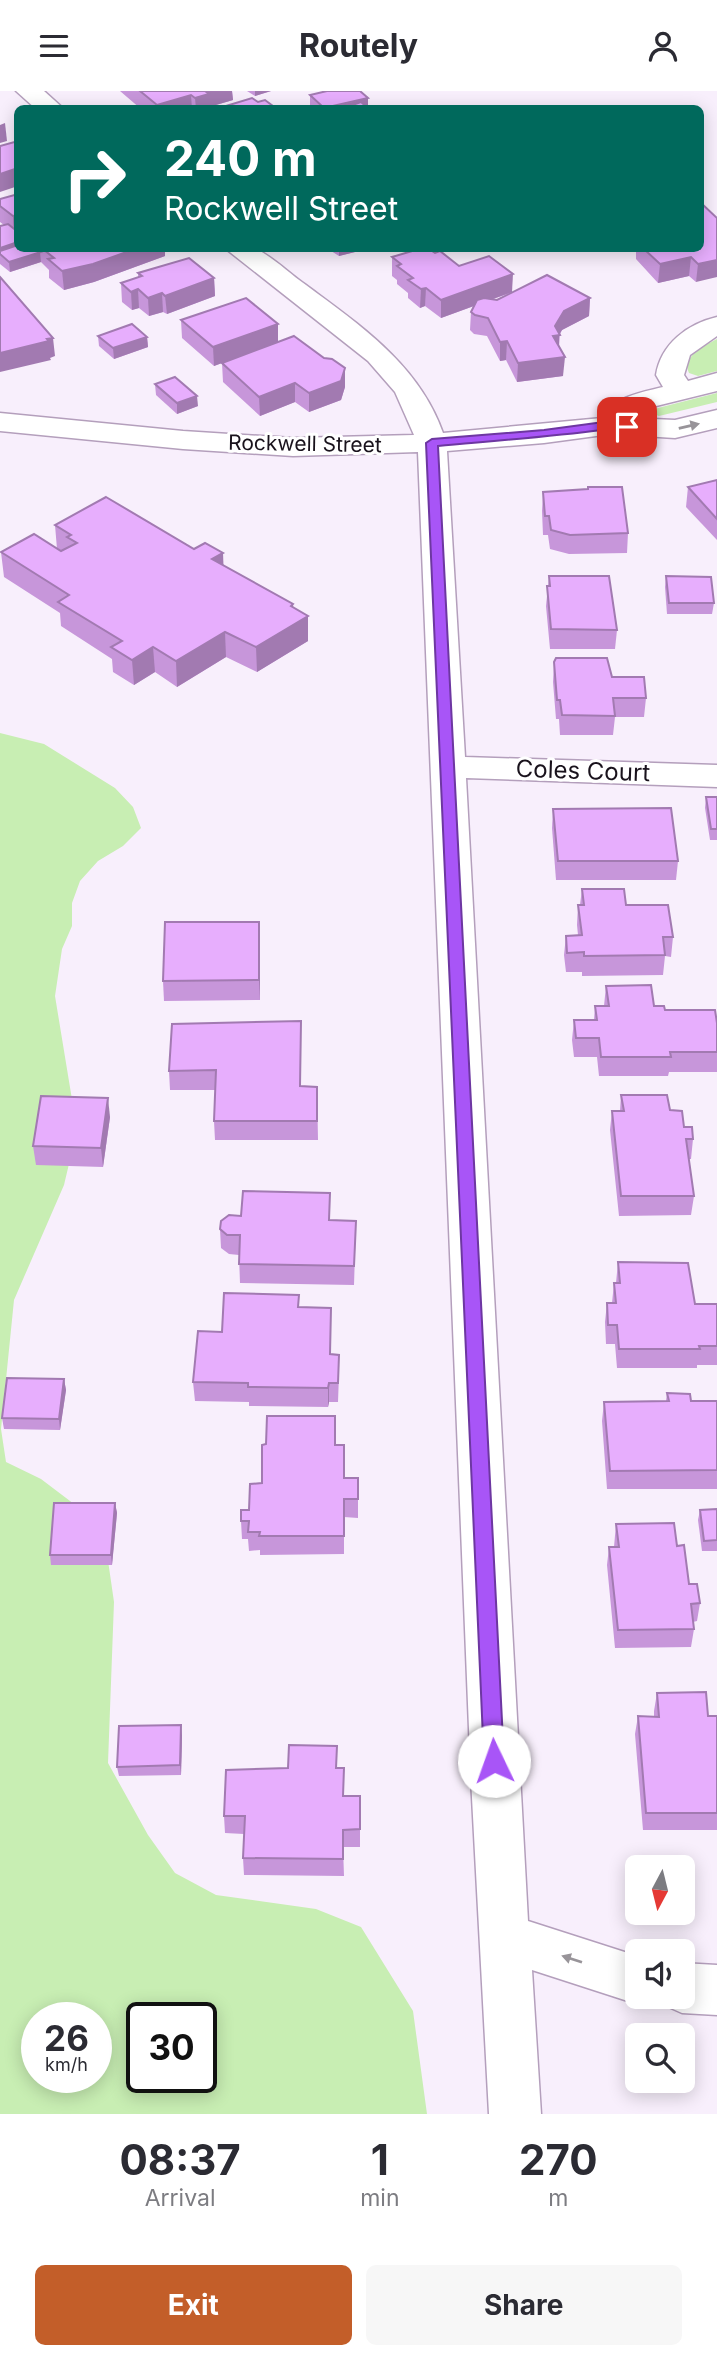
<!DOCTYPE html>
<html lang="en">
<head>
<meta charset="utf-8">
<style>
  body { margin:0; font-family:Inter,sans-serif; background:#f7f7f7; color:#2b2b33; height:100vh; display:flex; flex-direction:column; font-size:26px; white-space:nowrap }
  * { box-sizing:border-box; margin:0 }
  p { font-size:23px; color:#7c7c81 }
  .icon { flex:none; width:38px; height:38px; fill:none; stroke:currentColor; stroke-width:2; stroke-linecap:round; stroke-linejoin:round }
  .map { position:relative; height:2023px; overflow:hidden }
  .side { display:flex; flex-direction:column; background:#fff; flex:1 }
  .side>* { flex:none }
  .banner { position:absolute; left:14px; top:14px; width:690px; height:147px; border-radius:10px; box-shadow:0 4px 18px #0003; background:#00695c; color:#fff; overflow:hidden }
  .needle { width:46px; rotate:187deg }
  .buttons { position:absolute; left:625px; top:1764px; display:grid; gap:14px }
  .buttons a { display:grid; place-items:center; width:70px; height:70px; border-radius:10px; background:#fff; box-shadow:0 4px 18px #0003; font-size:35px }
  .speed { position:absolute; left:21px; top:1911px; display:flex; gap:14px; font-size:35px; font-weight:700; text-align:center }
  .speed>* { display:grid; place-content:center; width:91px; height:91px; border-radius:50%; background:#fff; box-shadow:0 4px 18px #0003; line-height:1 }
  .speed small { font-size:18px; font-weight:400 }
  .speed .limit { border:4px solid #111; border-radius:10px; background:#fff; color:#111 }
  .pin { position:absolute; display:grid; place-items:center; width:60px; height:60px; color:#fff; margin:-30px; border-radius:14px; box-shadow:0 4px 10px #0006 }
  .me { position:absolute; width:77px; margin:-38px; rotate:357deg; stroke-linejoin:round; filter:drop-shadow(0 0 5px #0008) }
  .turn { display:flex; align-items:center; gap:24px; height:147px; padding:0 35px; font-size:32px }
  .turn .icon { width:91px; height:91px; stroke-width:2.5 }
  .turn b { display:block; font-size:49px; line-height:60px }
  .eta { display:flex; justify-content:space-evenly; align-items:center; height:119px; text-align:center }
  .eta b { font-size:42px; font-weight:700; line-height:49px }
  .cta { display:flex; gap:14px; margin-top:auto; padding:14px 35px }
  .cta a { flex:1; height:80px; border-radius:10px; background:#c35e29; color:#fff; font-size:28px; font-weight:700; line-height:80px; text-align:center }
  .cta a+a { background:#f7f7f7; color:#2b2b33 }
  header { display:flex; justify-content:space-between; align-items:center; height:91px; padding:0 35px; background:#fff; font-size:32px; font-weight:700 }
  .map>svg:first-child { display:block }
</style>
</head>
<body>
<header><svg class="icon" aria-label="menu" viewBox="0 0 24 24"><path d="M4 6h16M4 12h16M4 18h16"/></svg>Routely<svg class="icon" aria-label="person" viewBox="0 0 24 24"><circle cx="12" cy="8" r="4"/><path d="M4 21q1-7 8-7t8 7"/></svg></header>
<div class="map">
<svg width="717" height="2023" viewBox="0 0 717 2023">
  <rect width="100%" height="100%" fill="#f8effc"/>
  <g fill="#c8eeb3" fill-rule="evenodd">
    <path d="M717 248V280L698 285 689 282C682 265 704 255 717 248Z"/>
    <path d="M717 302V311L659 325 651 322 654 318Z"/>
    <path d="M0 642 44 653 115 697 133 716 141 737 123 755 98 770 80 790 72 812V835L62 858 55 905 77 1039 64 1094 14 1209 1 1338 6 1371 41 1388 103 1435 114 1511 108 1672 148 1744 175 1782 216 1804 316 1818 361 1836 413 1920 427 2023H0ZM37 1927H96V1986H37ZM142 1927H201V1986H142Z"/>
  </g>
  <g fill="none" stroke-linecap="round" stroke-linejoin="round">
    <defs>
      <g id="minor">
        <path d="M16 0H44L64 18H36Z"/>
        <path d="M226 158C234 157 250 155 258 159 274 167 290 183 306 194 361 235 419 274 443 342L602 327C617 305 638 302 663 296L656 284C661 253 687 233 717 226V245L690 264 684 284 688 290 717 282V300L644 318 631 327 675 329 717 319V337L675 347 611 343 544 352 447 360 465 666 717 674V696L466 687 528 1830 637 1865V1906H655L637 1913 532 1879 541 2023H489L471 1688 418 361 293 365 183 358 0 340V322L183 340 293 347 414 344 395 301 368 270Z"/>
        <path d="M682 1872 717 1874V1924L682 1922 664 1914 660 1906H682Z"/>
      </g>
    </defs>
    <use href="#minor" stroke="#b49fbc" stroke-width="3"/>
    <use href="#minor" fill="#fff" fill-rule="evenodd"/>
  </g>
  <g fill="#c796da" fill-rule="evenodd">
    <path d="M120 0H232L233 9 209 16V18H141Z"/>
    <path d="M247 0H271L255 5Z"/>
    <path d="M310 4 368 17 369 18H314L310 14Z"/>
    <path d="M18 103V158L40 159 39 158H165V165L94 191 64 199 49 187V179L41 171 10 181 0 173V135L4 134 0 131V108Z"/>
    <path d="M717 127 696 191 689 185 658 192 636 168V158H700Z"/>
    <path d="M328 158H378L370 160 367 158 339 165Z"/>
    <path d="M435 162 512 201 590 207 589 225 562 239 560 243 559 256 563 285 517 291 506 269 500 270 487 245 474 243 470 239 471 221 474 215 441 227 425 215 420 217 408 207V202L397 193V189L392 185V166ZM511 202 497 209 493 208Z"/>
    <path d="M138 182 214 187 215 205 167 223 163 221 149 225 139 217 132 219 122 211 121 192 138 187Z"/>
    <path d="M181 229 278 233V251L324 267 345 277V296L341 309 309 321 295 311 260 325 223 291 222 272 254 260 214 275 182 247Z"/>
    <path d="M98 245 147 246 148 256 114 268 99 255Z"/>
    <path d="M155 293 198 315 177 323 156 304Z"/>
    <path d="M717 389V449L686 416 688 396Z"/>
    <path d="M543 401 628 442 627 462 569 463 550 458 548 444H543L542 420Z"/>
    <path d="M55 434 224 475 293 517 308 550 257 581 226 566 177 596 155 581 134 594 113 581 112 568 61 535 60 522 4 486 1 461 57 458Z"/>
    <path d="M549 485 617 539 615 558H550L546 515Z"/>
    <path d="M666 485 714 512 712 523H667L665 496Z"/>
    <path d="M554 571 612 586 646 607 644 626H615L613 644H560L559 628H556L553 591Z"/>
    <path d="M706 706H717V749H710L705 717Z"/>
    <path d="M553 718 678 770 676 789H556L552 737Z"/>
    <path d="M582 798 626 814 673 846 671 866 665 865 663 884 582 885V881H566L564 864 566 845 578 844 577 834 578 814H580Z"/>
    <path d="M260 850V909L164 910 163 890Z"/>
    <path d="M606 895 654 915 717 932V981H669L668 985H599L597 966H574L572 949 574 929H594L595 915H604Z"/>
    <path d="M301 930V995L317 996 318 1049H215L214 1030 216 999H170L169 980Z"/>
    <path d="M621 1004 670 1019 693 1048 691 1068H688L694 1105 691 1124 619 1125 610 1039 612 1020H620Z"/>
    <path d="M110 1026 103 1076 36 1074 33 1055Z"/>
    <path d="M330 1129 356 1130 354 1194 240 1192 239 1164 229 1163 221 1157 220 1138Z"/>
    <path d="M618 1171 695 1213H717V1274H697V1277H617L615 1253H606L605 1231 607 1212H612L614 1192H616Z"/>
    <path d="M299 1216 331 1217V1263L339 1283 338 1311H329L328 1316 249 1315V1311L195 1310 193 1291 222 1241Z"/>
    <path d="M64 1288 66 1299 60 1339 4 1338 2 1327Z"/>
    <path d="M667 1302 691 1310H717V1398H607L602 1330 604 1311 666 1310Z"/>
    <path d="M335 1354 344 1387H358V1427L344 1426V1463L260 1464V1459L249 1460 248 1448H242L241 1430 249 1419 262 1392Z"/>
    <path d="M115 1412 117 1422 112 1474H51L50 1464Z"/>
    <path d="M717 1418V1460H702L698 1429 700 1419Z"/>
    <path d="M616 1433 677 1455 689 1493 700 1512 697 1530 693 1531 694 1538 691 1556 615 1557 607 1474 609 1456H614Z"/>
    <path d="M657 1602 708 1625H717V1739H643L635 1643 638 1625 654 1626V1620Z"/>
    <path d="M182 1644 181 1684 119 1685 117 1676Z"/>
    <path d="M337 1677 344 1705H360V1756H343L344 1785 244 1784 243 1767 244 1743 225 1742 224 1725Z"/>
  </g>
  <g fill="#a27ab1">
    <path d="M205 0H232L233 9 209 16V18H196L195 7Z"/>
    <path d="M255 0H271L255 5Z"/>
    <path d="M191 4 192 18H158L157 14Z"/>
    <path d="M368 7V17L324 18Z"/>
    <path d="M5 32 7 50 0 52V34Z"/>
    <path d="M18 77V95L0 101V83Z"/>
    <path d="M18 124V142L14 143 13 125Z"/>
    <path d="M18 151V158L0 163V157Z"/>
    <path d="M135 158H165V165L94 191 64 199 62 180Z"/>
    <path d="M339 158H367L339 165Z"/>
    <path d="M40 161 41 171 10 181 9 171Z"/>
    <path d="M691 166 689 185 658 192 660 173Z"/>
    <path d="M717 169V186L696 191 698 173Z"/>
    <path d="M513 183 512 201 441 227V209Z"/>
    <path d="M214 187 215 205 167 223 165 205Z"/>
    <path d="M426 197 425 215 420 217 421 198Z"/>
    <path d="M138 198 139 217 132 219 131 201Z"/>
    <path d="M162 202 163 221 149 225 148 207Z"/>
    <path d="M590 207 589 225 562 239 559 244V263L553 245 555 235 564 220Z"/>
    <path d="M278 233V251L214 275 213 256Z"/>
    <path d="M147 246 148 256 114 268 113 257Z"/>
    <path d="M53 247 55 265 50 267 51 269 0 281V262Z"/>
    <path d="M507 250 506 269 500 270V251Z"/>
    <path d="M565 266 563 285 517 291 518 272Z"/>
    <path d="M345 277V296L341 309 309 321V302Z"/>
    <path d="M295 292V311L260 325 259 306Z"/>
    <path d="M197 305 198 315 177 323V312Z"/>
    <path d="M223 462 224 487 212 468Z"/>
    <path d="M293 513 294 533 308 525V550L257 581 256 556 291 515Z"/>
    <path d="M225 541 226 566 177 596 176 570Z"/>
    <path d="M153 556 155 581 134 594 132 569Z"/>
    <path d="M259 831 260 850V909L259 889Z"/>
    <path d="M108 1007 110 1026 103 1076 101 1057Z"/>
    <path d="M64 1288 66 1299 60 1339 59 1328Z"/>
    <path d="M329 1292V1311L328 1316V1297Z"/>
    <path d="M115 1412 117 1422 112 1474 111 1464Z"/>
    <path d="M181 1634 182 1644 181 1684 180 1674Z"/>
  </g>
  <g fill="#e7aefd" stroke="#a27ab1" stroke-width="2">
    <path d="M140 0H205L209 3 195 7 191 4 157 14Z"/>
    <path d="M327 0H360L368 7 324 17 310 4Z"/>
    <path d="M252 7 258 11 265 9 277 18H216Z"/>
    <path d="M361 11 369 18H341Z"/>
    <path d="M18 50V77L0 83V55Z"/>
    <path d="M18 103V124L13 125 0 115V108Z"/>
    <path d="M700 111 717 127V169L698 173 691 166 660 173 644 158H700Z"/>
    <path d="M8 133 18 141V151L0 157V135Z"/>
    <path d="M18 154V158H37L41 161 9 171 0 163V160Z"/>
    <path d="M43 158H135L93 173 62 180 48 168 54 167Z"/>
    <path d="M419 158H429L435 162 440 160 459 175 489 165 513 183 441 209 426 197 421 198 408 189 413 187 397 175 401 173 392 166Z"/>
    <path d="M189 167 214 187 165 205 162 202 148 207 138 198 131 201 121 192 142 185 138 182Z"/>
    <path d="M547 184 590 207 564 220 555 235 560 244 553 245 565 266 518 272 507 250 500 251 488 227 475 224 471 221 477 209 484 207 497 209Z"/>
    <path d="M0 186 53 247 47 248 49 250 0 262Z"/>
    <path d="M246 207 278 233 213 256 181 229Z"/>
    <path d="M132 233 147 246 113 257 98 245Z"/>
    <path d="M294 245 324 267 332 268 345 277 341 290 309 302 295 292 259 306 222 272Z"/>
    <path d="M175 286 197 305 177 312 155 293Z"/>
    <path d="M717 389V428L688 396Z"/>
    <path d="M588 396H622L628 442 570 444 551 439 549 425H545L543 401 588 398Z"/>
    <path d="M106 406 194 458 205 452 223 462 212 468 293 513 291 515 308 525 256 556 225 541 176 570 153 556 132 569 111 556 122 550 58 511 69 504 1 461 34 443 61 460 77 452 67 446 71 444 55 434Z"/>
    <path d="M549 485H609L617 539 551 538 547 495H550Z"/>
    <path d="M666 485 711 486 714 512H669Z"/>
    <path d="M556 567H607L612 586H644L646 607H613L615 625 562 624 560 609H557L554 571Z"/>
    <path d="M706 706H717V738H711Z"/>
    <path d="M671 717 678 770H558L553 718Z"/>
    <path d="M582 798H624L626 814H668L673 846H663L665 864 584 865V861L567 862 566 845 582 844 578 814H584Z"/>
    <path d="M165 831H259V889L163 890Z"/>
    <path d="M651 894 654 915H664L665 919H715L717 932V961H670L671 966H601L599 947H576L574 929H597L595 915H609L606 895Z"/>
    <path d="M301 930 300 995 317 996V1030H214L216 979 169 980 172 933Z"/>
    <path d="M621 1004H667L670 1019 682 1020 684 1036H692L693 1048H686L694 1105H621L612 1020H624Z"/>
    <path d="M41 1005 108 1007 101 1057 33 1055Z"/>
    <path d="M243 1100 330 1102 329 1129 356 1130 354 1175 239 1173 240 1144H227L220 1138 221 1130 229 1124 241 1125Z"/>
    <path d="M618 1171 688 1172 695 1213H717V1255H699L700 1258H619L617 1234H608L607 1212H616L614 1192H620Z"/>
    <path d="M224 1202 299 1204 298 1216 331 1217 330 1263 339 1264 338 1292H329L328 1297 248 1296V1292L193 1291 198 1240 222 1241Z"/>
    <path d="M7 1287 64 1288 59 1328 2 1327Z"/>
    <path d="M667 1302 690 1303 691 1310H717V1379L610 1380 604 1311 669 1310Z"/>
    <path d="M267 1325H335V1354H344V1387H358V1408H344V1445H259L260 1441H248L249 1430H241V1419H249L250 1393 262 1392V1354L266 1353Z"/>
    <path d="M54 1412H115L111 1464H50Z"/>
    <path d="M717 1418V1449L704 1450 700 1419Z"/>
    <path d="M674 1432 677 1455 684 1454 689 1493H697L700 1512 691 1513 694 1538 618 1539 609 1456H619L616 1433Z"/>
    <path d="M706 1601 708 1625H717V1722H646L638 1625 659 1626 657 1602Z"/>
    <path d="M181 1634 180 1674 117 1676 119 1635Z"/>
    <path d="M289 1654 337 1655 336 1677H344L343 1705H360V1738L343 1739V1768L243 1767 245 1725H224L226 1679 288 1677Z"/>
  </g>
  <defs><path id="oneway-solid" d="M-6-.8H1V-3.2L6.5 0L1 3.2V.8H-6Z" transform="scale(1.75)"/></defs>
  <g fill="#989499">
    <use href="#oneway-solid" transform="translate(689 335) rotate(-13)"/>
    <use href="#oneway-solid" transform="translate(572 1868) rotate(-162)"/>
  </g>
  <path fill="#a855f7" stroke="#6d37a1" stroke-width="2" d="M611 330 633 336C625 342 612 337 602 339 547 346 493 350 438 355L504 1670 501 1676 494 1679 487 1676 484 1670 426 352 432 348 544 339Z"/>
  <g text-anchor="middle" stroke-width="6" stroke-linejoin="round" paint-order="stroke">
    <g font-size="21" fill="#19121c" stroke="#fff">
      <text transform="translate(305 353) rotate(1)" y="7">Rockwell Street</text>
    </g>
    <g font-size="24" fill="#19121c" stroke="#fff">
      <text transform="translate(583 680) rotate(2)" y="8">Coles Court</text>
    </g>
  </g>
</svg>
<div class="buttons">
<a><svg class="needle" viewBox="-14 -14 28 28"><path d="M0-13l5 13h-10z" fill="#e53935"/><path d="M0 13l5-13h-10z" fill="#7c7c81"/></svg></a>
<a><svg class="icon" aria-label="sound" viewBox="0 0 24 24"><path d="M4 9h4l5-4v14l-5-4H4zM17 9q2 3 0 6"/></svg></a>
<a><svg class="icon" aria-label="search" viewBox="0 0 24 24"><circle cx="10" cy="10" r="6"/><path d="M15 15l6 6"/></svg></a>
</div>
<div class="speed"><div>26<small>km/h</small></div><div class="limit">30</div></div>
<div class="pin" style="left:627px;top:336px;background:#d93025"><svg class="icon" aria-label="arrive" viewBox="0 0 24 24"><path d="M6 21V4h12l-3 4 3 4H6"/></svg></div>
<svg class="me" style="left:494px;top:1670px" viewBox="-20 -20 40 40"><circle r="19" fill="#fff"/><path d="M0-13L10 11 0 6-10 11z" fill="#a855f7"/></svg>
<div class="banner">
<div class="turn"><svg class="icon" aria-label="right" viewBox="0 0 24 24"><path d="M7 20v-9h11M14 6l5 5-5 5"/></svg><div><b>240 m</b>Rockwell Street</div></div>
</div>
</div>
<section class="side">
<div class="eta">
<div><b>08:37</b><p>Arrival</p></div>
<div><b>1</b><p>min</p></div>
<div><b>270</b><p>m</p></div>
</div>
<div class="cta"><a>Exit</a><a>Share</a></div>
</section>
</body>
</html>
